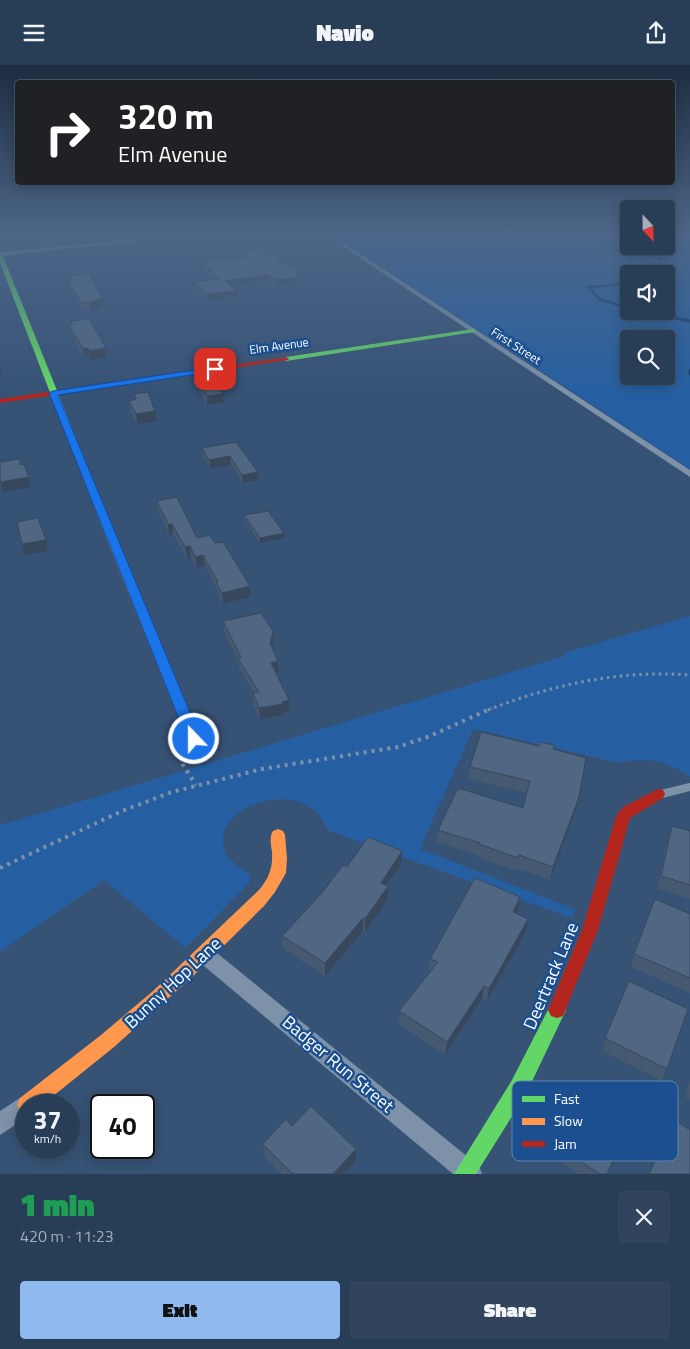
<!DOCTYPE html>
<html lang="en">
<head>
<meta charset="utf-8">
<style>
  body { margin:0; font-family:"Titillium Web",sans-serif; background:#30455d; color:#f1f3f6; height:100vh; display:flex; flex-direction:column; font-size:19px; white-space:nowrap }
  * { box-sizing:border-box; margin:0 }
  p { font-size:16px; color:#a5aeba }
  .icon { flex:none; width:28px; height:28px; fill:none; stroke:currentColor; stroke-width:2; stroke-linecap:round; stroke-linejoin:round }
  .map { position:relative; height:1109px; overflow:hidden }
  .side { display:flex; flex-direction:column; background:#283e57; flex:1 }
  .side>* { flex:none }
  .banner { position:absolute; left:15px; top:15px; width:660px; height:105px; border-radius:5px; box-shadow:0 2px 12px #0003,0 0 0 1px #44576d; background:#202124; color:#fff; overflow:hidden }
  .needle { width:32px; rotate:158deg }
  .buttons { position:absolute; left:620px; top:135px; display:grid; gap:10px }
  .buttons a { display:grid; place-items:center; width:55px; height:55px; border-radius:5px; background:#283e57; box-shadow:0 2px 12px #0003,0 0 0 1px #44576d; font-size:25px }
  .speed { position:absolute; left:15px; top:1029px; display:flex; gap:10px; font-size:25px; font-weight:700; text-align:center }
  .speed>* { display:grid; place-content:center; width:65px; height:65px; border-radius:50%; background:#283e57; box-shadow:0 2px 12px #0003,0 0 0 1px #44576d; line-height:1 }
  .speed small { font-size:12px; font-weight:400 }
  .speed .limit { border:2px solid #111; border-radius:8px; background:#fff; color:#111 }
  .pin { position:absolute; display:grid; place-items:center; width:42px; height:42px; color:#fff; margin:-21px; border-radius:10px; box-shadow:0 2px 8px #0006 }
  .me { position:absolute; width:55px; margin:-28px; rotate:338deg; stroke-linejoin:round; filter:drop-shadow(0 0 4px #0008) }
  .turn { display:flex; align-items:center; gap:18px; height:105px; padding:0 20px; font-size:22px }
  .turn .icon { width:65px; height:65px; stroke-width:2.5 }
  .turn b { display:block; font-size:35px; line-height:42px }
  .round { display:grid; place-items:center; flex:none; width:52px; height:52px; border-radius:5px; background:#30455d }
  .head { display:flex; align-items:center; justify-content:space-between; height:85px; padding:0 20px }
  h1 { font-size:30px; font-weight:800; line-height:38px; color:#1e9e55 }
  .primary-button { display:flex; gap:10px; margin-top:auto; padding:10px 20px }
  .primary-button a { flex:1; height:58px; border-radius:5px; background:#90b9f0; color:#111; font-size:20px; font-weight:800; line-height:58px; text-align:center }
  .primary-button a+a { background:#30455d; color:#f1f3f6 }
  header { display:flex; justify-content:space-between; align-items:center; height:65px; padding:0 20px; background:#283e57; font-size:22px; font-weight:800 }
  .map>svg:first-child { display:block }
</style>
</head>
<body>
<header><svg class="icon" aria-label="menu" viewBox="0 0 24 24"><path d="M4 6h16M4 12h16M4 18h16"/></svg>Navio<svg class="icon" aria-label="share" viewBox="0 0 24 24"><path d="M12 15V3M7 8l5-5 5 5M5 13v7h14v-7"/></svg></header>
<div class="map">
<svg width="690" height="1109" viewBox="0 0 690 1109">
  <rect width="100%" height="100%" fill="#365274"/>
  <g fill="#265fa1" fill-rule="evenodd">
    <path d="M335 171H629V181H666V171H690V404ZM629 209H666V246H629ZM629 274H666V311H629Z"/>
    <path d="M690 551V712C668 696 645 691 619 698L473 664 420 784 575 844 572 853 327 765C308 705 201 743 227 790 233 800 242 803 250 810V817L185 883 104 815 0 887V760C189 705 376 647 565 591L563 588Z"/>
  </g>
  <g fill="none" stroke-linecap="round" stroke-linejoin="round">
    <g stroke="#153c6e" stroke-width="2.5">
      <path d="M592 171 615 184 661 194"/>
      <path d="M653 209C658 191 674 188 690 183"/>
      <path d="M629 219 588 222 599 234 629 243"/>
      <path d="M641 246 670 252"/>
    </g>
    <g stroke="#153c6e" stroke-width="3">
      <path d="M664 251 690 256"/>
      <path d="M690 305V309"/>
    </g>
    <path stroke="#7d92a8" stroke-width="3" stroke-dasharray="2.5 4" stroke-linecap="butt" d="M488 645C554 619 619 605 690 610"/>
    <g stroke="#7d92a8" stroke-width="4" stroke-dasharray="3 5" stroke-linecap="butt">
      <path d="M181 691 183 700 196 720"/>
      <path d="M0 803 122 746 172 727 262 704 398 682 430 671 492 643"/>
    </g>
    <path stroke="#7d92a8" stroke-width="8" d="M662 729 690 722"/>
    <g fill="#7d92a8" fill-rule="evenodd">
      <path d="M168 171H186L0 191V187Z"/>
      <path d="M327 171H333L690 405V412Z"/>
      <path d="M205 882 212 884 479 1101 482 1109H453L198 896 196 890 198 884Z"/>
      <path d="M26 1029 34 1032 37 1040H26V1053L0 1070V1046Z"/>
    </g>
    <g fill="#63d668" fill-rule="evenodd">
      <path d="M0 189 3 191 117 475 116 477 112 478 107 475 0 198Z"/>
      <path d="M473 264 475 265V267L286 296 283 294 286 292Z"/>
      <path d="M557 937 563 939 566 945 526 1029 476 1109H454L512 1015 551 939Z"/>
    </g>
    <g fill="#ff974d" fill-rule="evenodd">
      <path d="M112 472 117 475 201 674 199 677H189L187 674 107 475Z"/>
      <path d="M278 764 283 766 285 770 287 794 286 808 275 827 264 841 191 913 114 982 42 1040H26V1049L20 1047 17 1040 20 1033 101 970 153 926 259 825C269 813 273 803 272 787 271 779 269 772 273 766Z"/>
    </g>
    <g fill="#b3261e" fill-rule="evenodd">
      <path d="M286 292 289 294 288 295 0 338V334Z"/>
      <path d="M658 724 663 725 665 729 663 733 630 753 598 865 563 951 557 953 551 951 548 945 582 865 616 751 623 742Z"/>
    </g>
  </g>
  <g fill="#455971">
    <path d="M242 186 299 208 300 218 275 221 269 216 231 221 238 232 207 236 196 223 195 217 214 215 203 202V196L243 192Z"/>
    <path d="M69 211 102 233 103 240 92 246 82 244 70 222 68 215H70Z"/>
    <path d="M71 256 106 283 107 292 91 295 89 291 84 292 71 269 69 261 71 260Z"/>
    <path d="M199 316 223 329 224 338 207 340 199 325Z"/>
    <path d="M134 329 157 356 137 359 130 345 129 336 135 335Z"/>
    <path d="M236 377 258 415 243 418 231 400 210 403 203 391 202 383Z"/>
    <path d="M157 436 197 473 215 478 250 521 251 532 223 539 217 528V524L205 501 197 503 191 492 187 493 173 469 169 470 158 446Z"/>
    <path d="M244 450 285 473 260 478 245 456Z"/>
    <path d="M223 556 273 566 274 576 272 583 278 596 279 607 275 608 289 635V646L284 648V650L260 654 253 639V628H254L239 603V597L224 567Z"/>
    <path d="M553 684 576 744 550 815 517 803 516 806 477 792 478 790 437 777 438 765 523 743 527 728 468 714 470 702Z"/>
    <path d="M672 761 690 766V834L657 823 668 773Z"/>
    <path d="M401 799 387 821H388V834L365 867 363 866 325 911 283 883 282 871 347 802Z"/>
    <path d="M518 844 516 849 526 867 487 936 482 934 445 990 399 959V946L430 907 429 906 430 894Z"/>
    <path d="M690 849V928L631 902 634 889Z"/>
    <path d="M688 944 662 1016 602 986 605 973Z"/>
    <path d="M690 1014V1035L685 1032Z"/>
    <path d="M292 1061 356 1084V1096L344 1109H282L264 1091 263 1079Z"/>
    <path d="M627 1068 608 1109H578L543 1086 546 1074Z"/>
  </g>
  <g fill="#38485c">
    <path d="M296 208H299L300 218 275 221V215Z"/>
    <path d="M269 210V216L225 222V216Z"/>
    <path d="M237 226 238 232 207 236 206 229Z"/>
    <path d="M102 233 103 240 92 246 90 238Z"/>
    <path d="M83 283H88L89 291 84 292Z"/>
    <path d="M106 283 107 292 91 295 89 286Z"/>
    <path d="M0 304 2 312H0Z"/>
    <path d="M223 329 224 338 207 340V331Z"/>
    <path d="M155 346 157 356 137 359 136 349Z"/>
    <path d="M230 391 231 400 210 403 209 395Z"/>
    <path d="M258 407V415L243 418 242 410Z"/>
    <path d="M29 412 31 422 3 427 1 417Z"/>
    <path d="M168 459H172L173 469 169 470Z"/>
    <path d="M284 468 285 473 260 478V473Z"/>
    <path d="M46 475 48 486 24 490 22 479Z"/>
    <path d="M190 481 191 492 187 493 185 482Z"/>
    <path d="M203 490 205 501 197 503 195 492Z"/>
    <path d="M250 521 251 532 223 539 222 528Z"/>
    <path d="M273 566 274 576 270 588V578Z"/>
    <path d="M278 596 279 607 271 609V598Z"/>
    <path d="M289 635V646L284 648V650L260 654 259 643Z"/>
    <path d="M579 732 576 744 550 815 553 802Z"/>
    <path d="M402 786 401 799 380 830 381 818Z"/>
    <path d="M388 821V834L365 867V854Z"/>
    <path d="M520 832 518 844 511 860 513 847Z"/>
    <path d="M363 853V866L325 911V898Z"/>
    <path d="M528 854 526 867 487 936 489 924Z"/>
    <path d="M484 921 482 934 445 990 447 977Z"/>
    <path d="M631 1055 627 1068 608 1109H607Z"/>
    <path d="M356 1084V1096L344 1109H333Z"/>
  </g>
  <g fill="#506783" stroke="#38485c">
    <path d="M264 184 299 208H296L300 212 275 215 269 210 225 216 237 226 206 229 195 217 219 214 203 196 248 192 242 186Z"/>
    <path d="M89 209 102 233 90 238 81 237 68 215H72L69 211Z"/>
    <path d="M89 254 106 283 89 286 88 283H83L69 261 72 260 71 256Z"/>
    <path d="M213 315 223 329 207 331 199 316Z"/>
    <path d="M148 327 155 346 136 349 129 336 136 334 134 329Z"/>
    <path d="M236 377 258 407 242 410 230 391 209 395 202 383Z"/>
    <path d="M19 394 21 400 24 399 29 412 1 417 0 414V397Z"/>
    <path d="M177 432 197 473 210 470 215 478 223 477 250 521 222 528 216 517H218L203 490 195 492 190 481 185 482 172 459H168L157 436Z"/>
    <path d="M268 446 284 468 260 473 244 450Z"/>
    <path d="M38 453 46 475 22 479 17 457Z"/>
    <path d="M261 548 273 566 270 578 278 596 271 598 289 635 282 637 283 639 259 643 253 628 259 627 238 593 241 592 223 556Z"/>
    <path d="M481 667 539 681 540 677 554 680 553 684 586 693 579 732 553 802 519 790 518 793 479 779 480 778 438 765 458 723 523 743 530 716 470 702Z"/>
    <path d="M672 761 690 766V820L661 811Z"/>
    <path d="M368 772 402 786 381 818 388 821 365 854 363 853 325 898 282 871 321 829 343 800 347 802Z"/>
    <path d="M475 813 520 832 513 847 528 854 489 924 484 921 447 977 399 946 438 897 430 894Z"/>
    <path d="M655 834 690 849V913L634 889Z"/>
    <path d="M629 916 688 944 667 1004 605 973Z"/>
    <path d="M574 1021 631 1055 607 1109H600L546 1074Z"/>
    <path d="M311 1041 356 1084 333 1109H293L263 1079 286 1054 292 1061Z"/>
    <path d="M673 1054 690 1065V1109H649Z"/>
  </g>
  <linearGradient id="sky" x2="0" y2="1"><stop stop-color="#1e2d40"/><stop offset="0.52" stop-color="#4c6688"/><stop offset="1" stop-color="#4c6688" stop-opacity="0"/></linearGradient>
  <rect width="690" height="326" fill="url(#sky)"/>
  <path fill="#1a73e8" stroke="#114b97" d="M215 302 218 303V306L58 330 201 674 199 677H189L187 674 49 328 53 326Z"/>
  <g text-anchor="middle" stroke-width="5" stroke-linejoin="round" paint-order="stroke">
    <g font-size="12" fill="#fff" stroke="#1b4f8f">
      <text transform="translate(279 281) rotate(-8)" y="4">Elm Avenue</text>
      <text transform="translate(516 281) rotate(33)" y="4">First Street</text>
    </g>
    <g font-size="18" fill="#fff" stroke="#1b4f8f">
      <text transform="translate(551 911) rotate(-67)" y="6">Deertrack Lane</text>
      <text transform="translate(173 918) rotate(-43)" y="6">Bunny Hop Lane</text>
      <text transform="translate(338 999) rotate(40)" y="6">Badger Run Street</text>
    </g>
  </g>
  <rect x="512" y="1016" width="166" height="80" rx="8" fill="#1b4f8f" stroke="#5f84b1" stroke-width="1"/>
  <rect x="522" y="1031" width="23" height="6" fill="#63d668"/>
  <rect x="522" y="1053" width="23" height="7" fill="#ff974d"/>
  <rect x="522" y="1076" width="23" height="6" fill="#b3261e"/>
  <g font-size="14" fill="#fff">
    <text x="554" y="1039">Fast</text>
    <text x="554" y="1061">Slow</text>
    <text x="554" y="1084">Jam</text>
  </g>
</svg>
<div class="buttons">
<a><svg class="needle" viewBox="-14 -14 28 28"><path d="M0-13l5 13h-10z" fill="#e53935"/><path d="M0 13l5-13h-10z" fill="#a5aeba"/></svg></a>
<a><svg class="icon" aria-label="sound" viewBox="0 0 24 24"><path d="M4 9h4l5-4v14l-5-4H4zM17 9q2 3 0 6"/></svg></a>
<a><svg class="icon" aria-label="search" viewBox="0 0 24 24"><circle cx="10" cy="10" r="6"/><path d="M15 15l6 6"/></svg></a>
</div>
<div class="speed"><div>37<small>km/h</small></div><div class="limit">40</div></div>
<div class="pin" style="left:215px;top:304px;background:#d93025"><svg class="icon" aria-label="arrive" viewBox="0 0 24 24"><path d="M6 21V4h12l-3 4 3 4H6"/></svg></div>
<svg class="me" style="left:194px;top:674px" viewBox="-20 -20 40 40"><circle r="17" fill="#1a73e8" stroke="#fff" stroke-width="3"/><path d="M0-11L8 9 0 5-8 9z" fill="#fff"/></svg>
<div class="banner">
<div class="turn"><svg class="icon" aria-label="right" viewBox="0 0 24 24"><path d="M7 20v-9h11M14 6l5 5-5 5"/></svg><div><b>320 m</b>Elm Avenue</div></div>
</div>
</div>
<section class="side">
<div class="head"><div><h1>1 min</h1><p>420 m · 11:23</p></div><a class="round"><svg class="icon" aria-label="close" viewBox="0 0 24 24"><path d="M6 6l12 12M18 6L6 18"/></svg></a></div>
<div class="primary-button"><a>Exit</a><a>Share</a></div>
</section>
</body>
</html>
